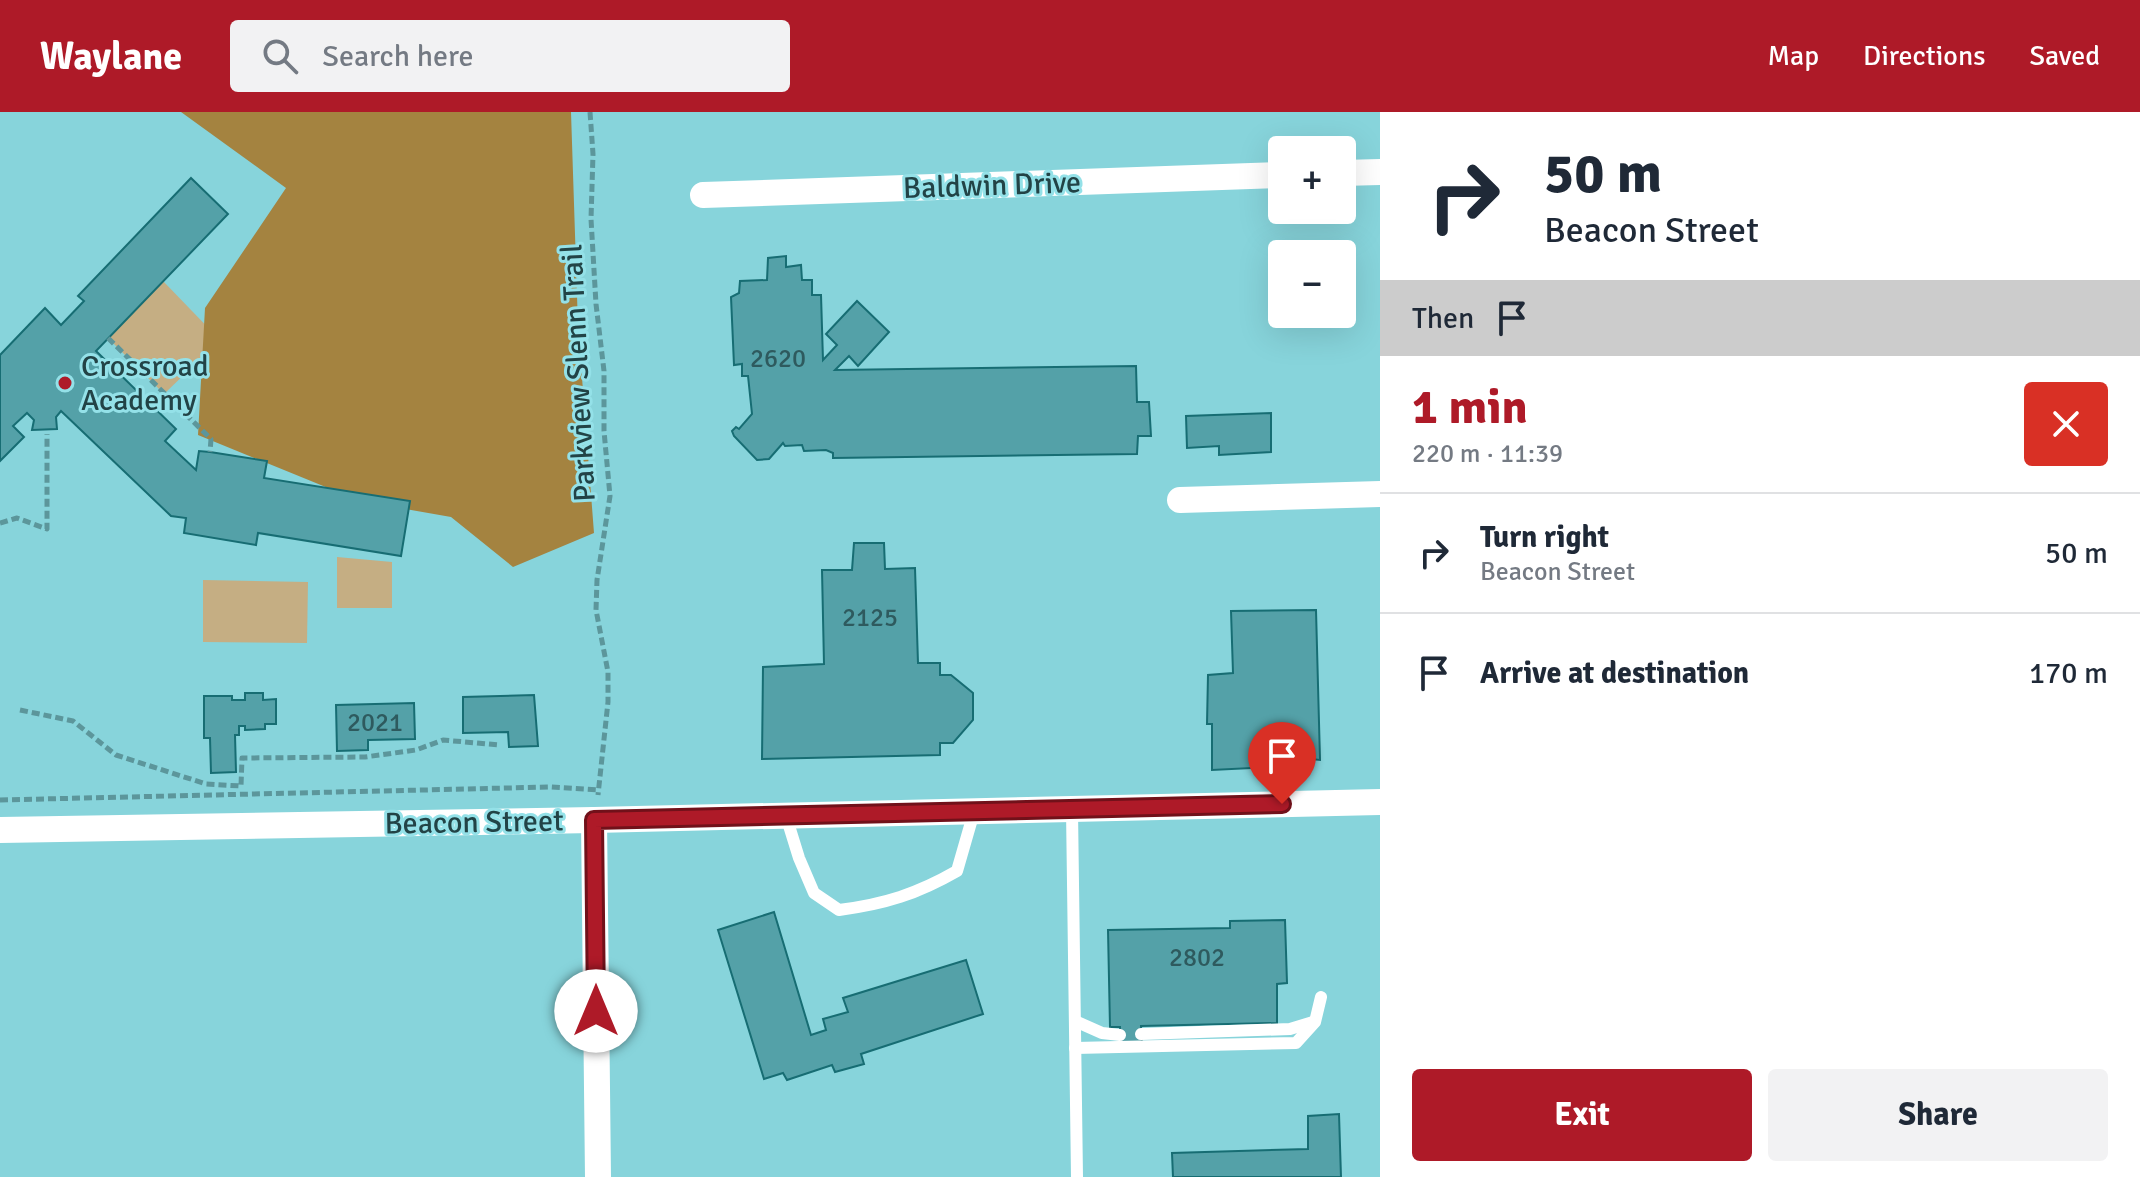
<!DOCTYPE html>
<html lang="en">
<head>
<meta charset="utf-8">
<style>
  body { margin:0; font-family:Signika,sans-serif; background:#f2f2f3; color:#1f2937; height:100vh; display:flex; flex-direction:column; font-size:30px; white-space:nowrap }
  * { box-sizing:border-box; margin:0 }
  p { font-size:26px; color:#747a83 }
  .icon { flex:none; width:44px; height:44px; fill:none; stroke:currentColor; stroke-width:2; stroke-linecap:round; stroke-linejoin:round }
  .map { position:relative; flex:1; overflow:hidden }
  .panel { display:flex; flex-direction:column; background:#fff; width:760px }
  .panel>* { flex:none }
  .banner { background:#fff; color:#1f2937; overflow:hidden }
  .controls { position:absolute; left:1268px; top:24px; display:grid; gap:16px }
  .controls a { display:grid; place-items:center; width:88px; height:88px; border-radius:8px; background:#fff; box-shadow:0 8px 32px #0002; font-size:40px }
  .pin { position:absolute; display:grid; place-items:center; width:68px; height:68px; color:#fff; margin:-82px -34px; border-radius:50% 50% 50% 0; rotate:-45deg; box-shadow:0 0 8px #0007 }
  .pin .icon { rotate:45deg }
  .me { position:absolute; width:88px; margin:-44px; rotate:0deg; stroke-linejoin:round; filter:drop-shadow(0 0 6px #0008) }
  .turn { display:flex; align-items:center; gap:28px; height:168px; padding:0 32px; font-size:36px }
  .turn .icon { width:104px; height:104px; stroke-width:2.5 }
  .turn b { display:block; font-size:56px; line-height:68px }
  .then { display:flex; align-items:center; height:76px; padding:0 32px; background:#0003; gap:16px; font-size:30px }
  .round { display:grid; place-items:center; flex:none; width:84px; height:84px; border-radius:8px; background:#f2f2f3 }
  .overview { display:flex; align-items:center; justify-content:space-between; height:136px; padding:0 32px }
  h1 { font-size:48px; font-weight:700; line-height:60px; color:#ae1a28 }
  .primary-button { display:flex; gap:16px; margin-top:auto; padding:16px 32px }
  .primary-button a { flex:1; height:92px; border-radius:8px; background:#ae1a28; color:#fff; font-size:32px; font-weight:700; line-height:92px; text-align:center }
  .primary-button a+a { background:#f2f2f3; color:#1f2937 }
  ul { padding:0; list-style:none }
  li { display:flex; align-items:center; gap:24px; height:120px; padding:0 32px; border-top:2px solid #e0e1e3 }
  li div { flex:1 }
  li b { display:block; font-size:30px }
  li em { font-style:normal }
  header { display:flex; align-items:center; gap:48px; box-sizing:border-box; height:112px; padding:0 40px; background:#ae1a28; color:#fff }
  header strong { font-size:38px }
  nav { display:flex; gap:44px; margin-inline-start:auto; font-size:28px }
  .search { width:560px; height:72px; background:#f2f2f3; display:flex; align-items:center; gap:20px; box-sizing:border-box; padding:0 28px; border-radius:8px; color:#747a83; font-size:30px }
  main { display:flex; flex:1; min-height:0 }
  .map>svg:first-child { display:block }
</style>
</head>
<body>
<header>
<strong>Waylane</strong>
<div class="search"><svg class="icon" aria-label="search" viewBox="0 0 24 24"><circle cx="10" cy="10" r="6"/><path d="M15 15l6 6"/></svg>Search here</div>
<nav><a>Map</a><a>Directions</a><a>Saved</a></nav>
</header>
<main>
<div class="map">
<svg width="1380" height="1065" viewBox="0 0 1380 1065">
  <rect width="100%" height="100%" fill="#87d4db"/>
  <g fill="#c5ae83">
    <path d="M163 169 220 228 164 282 108 226Z"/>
    <path d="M337 445 392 450V496H337Z"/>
    <path d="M203 468 308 470 307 531 203 530Z"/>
  </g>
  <path fill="#a48340" d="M181 0H571L578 214 594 421 513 455 451 405 360 389 198 323 205 196 286 76Z"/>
  <g fill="#54a1a8" stroke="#176d73" stroke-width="2">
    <path d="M191 66 228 102 96 239 176 317 165 329 196 358 199 339 210 340 267 349 264 366 410 389 401 444 258 421 256 433 184 421 186 406 171 404 61 299 56 305 57 317 32 318 34 308 27 301 13 314 24 325 0 349V243L45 196 61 213 84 189 78 184Z"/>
    <path d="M786 144V155L801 153 802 168H812V183H821L823 248 837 233 826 222 857 189 889 220 858 254 849 244 835 258 1136 254 1137 290H1149L1151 324H1138L1137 342 833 346V341L826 338 804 339 802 333 785 334 783 331 769 347 757 348 734 324 732 319 736 315 739 317 752 302 748 264H742V252L734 253 731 185 739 181 740 169 767 168 768 146Z"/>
    <path d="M1271 301V340L1219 343V334L1187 336 1186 304Z"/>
    <path d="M854 431H884L885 457 915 456 918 551H940V563H951L973 581V608L953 631H940V643L762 647 763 555 824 552 822 458H852Z"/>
    <path d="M1316 498 1320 648 1311 647V653L1212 658V612H1207L1208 563 1233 561 1231 499Z"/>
    <path d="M245 581H263V588L276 587V612H265V617L245 618V614H239V623H235L236 660 211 661 210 626H204V584H232V588H245Z"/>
    <path d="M534 583 538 634 509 635 508 620 463 621V585Z"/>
    <path d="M414 591 415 627 368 628V638L337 639 336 593Z"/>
    <path d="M774 800 811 923 826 918 823 907 848 900 843 886 966 848 983 902 861 942 864 952 835 960 832 953 787 968 783 961 764 967 718 818Z"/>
    <path d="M1285 808 1287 871 1277 872V911L1141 914 1142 933H1120V915H1110L1108 818 1230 816V809Z"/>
    <path d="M1339 1002 1341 1065H1173L1172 1041 1308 1037V1004Z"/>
  </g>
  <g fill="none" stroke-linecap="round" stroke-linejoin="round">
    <g stroke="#5c969b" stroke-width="5" stroke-dasharray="8 4" stroke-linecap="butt">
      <path d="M590 0 593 42 591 107 596 192 604 259V319L610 384 597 468 596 498 608 560V590L598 683"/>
      <path d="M108 226 211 327 210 340"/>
      <path d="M0 411 17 406 47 417V322"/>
      <path d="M20 598 73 609 116 643 206 672 241 674 242 646 365 645 416 638 443 628 499 633"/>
      <path d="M0 688 550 675 598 678"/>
    </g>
    <g stroke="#fff" stroke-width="12">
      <path d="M1072 698 1077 1065"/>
      <path d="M786 704 799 746 814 781 839 798C885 792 917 782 957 759L974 700"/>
      <path d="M1075 909 1102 921 1120 923"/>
      <path d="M1141 922 1290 917 1313 910"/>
      <path d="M1075 936 1296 931 1315 910 1321 885"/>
    </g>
    <g stroke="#fff" stroke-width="26">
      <path d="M1342 61 1380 60"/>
      <path d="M703 83 1282 63"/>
      <path d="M1180 388 1380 382"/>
      <path d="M594 708 598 1065"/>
      <path d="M0 718 594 708 1380 690"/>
    </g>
  </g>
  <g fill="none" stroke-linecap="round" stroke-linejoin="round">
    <defs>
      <path id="route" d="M596 899 594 708 1282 692"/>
    </defs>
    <use href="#route" stroke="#71111a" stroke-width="20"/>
    <use href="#route" stroke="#ae1a28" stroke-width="14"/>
  </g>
  <circle fill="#ae1a28" stroke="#94e1e8" stroke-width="3" cx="65" cy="271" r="8"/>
  <g text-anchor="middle" stroke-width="6" stroke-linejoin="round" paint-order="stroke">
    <g font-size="26" fill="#2e5a5e">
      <text x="778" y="255">2620</text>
      <text x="870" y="514">2125</text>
      <text x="375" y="619">2021</text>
      <text x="1197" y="854">2802</text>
    </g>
    <g font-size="30" fill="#224346" stroke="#94e1e8">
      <text transform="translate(992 73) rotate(-2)" y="10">Baldwin Drive</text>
      <text transform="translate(578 261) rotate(-93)" y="10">Parkview Slenn Trail</text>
      <text transform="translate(474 710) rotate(-1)" y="10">Beacon Street</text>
    </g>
    <g font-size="30" fill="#224346" stroke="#94e1e8" text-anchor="start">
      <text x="81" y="264">Crossroad<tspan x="81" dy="34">Academy</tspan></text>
    </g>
  </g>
</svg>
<div class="controls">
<a>+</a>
<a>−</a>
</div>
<div class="pin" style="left:1282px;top:692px;background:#d93025"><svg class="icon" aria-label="arrive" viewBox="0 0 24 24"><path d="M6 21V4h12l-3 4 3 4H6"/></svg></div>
<svg class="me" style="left:596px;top:899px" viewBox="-20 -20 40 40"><circle r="19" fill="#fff"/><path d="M0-13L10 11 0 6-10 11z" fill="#ae1a28"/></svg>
</div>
<section class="panel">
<div class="banner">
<div class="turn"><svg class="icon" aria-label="right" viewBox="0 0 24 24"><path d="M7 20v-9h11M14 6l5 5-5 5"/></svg><div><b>50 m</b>Beacon Street</div></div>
<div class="then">Then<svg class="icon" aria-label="arrive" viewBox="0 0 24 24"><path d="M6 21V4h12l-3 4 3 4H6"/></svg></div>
</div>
<div class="overview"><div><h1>1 min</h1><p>220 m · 11:39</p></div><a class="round" style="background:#d93025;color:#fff"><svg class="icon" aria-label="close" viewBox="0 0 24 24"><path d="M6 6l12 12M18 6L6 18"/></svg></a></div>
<ul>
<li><svg class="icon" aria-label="right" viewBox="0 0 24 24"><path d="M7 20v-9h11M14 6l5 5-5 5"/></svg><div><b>Turn right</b><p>Beacon Street</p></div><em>50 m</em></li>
<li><svg class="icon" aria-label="arrive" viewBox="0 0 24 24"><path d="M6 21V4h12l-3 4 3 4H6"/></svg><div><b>Arrive at destination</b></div><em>170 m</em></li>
</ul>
<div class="primary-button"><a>Exit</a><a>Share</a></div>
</section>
</main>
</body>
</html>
